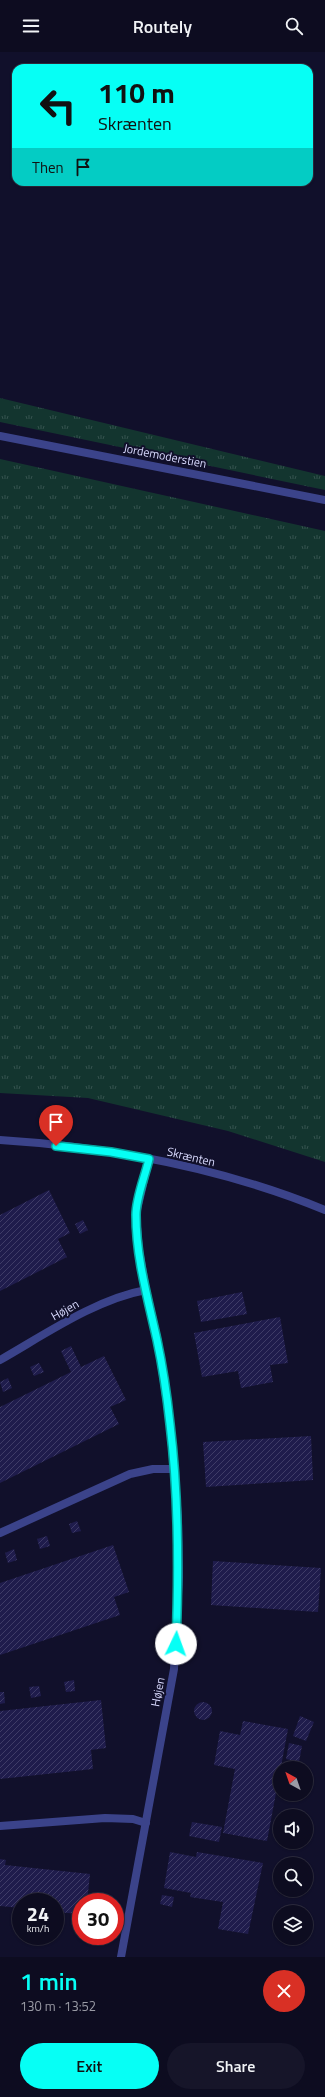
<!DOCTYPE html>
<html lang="en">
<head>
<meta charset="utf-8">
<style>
  body { margin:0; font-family:"Titillium Web",sans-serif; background:#161529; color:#f1f3f6; height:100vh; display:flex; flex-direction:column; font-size:15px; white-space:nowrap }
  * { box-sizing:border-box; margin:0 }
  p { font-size:13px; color:#9a9ba5 }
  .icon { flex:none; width:22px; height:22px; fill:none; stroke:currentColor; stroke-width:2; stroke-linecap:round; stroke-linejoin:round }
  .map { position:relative; height:1905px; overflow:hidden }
  .side { display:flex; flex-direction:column; background:#0d0c20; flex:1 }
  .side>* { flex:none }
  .hud { position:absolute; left:12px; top:12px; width:301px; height:122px; border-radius:12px; box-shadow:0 1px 3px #0004,0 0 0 1px #2d2c3e; background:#06fff5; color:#111; overflow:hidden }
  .needle { width:26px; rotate:320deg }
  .fabs { position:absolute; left:273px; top:1709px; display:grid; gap:8px }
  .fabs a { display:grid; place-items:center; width:40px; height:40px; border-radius:50%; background:#0d0c20; box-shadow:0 1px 3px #0004,0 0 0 1px #2d2c3e; font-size:20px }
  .speed { position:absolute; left:12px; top:1841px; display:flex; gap:8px; font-size:20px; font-weight:700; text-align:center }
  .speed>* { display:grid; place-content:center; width:52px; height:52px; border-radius:50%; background:#0d0c20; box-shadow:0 1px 3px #0004,0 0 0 1px #2d2c3e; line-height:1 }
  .speed small { font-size:10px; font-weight:400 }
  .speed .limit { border:6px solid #d22; background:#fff; color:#111 }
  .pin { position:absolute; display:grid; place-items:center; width:34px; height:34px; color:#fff; margin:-41px -17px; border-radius:50% 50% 50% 0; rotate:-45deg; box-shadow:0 0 4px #0007 }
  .pin .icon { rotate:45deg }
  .me { position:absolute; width:44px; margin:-22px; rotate:3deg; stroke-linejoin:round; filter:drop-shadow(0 0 3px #0008) }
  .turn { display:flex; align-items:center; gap:14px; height:84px; padding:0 20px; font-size:18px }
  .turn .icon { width:52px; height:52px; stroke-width:2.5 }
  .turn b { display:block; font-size:28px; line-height:34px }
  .then { display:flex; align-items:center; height:38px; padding:0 20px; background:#0003; gap:8px; font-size:15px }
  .round { display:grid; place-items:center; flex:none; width:42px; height:42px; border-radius:21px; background:#161529 }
  .headline { display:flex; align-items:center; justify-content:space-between; height:68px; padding:0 20px }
  h1 { font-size:24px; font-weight:600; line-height:30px; color:#06fff5 }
  .primary-button { display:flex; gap:8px; margin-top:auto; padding:8px 20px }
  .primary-button a { flex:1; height:46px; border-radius:24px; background:#06fff5; color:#111; font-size:16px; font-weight:600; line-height:46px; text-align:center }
  .primary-button a+a { background:#161529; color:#f1f3f6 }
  header { display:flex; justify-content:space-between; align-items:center; height:52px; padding:0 20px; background:#0d0c20; font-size:18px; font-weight:600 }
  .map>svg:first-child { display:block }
</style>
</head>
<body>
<header><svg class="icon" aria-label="menu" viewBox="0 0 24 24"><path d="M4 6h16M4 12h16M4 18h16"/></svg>Routely<svg class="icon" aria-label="search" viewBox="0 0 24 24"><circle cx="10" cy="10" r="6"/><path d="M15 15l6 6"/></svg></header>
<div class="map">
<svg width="325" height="1905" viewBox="0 0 325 1905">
  <defs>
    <pattern id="grass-tufts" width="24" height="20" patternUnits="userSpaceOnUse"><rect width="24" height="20" fill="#13352f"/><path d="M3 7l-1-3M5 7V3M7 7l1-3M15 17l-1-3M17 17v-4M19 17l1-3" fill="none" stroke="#35524e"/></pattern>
    <pattern id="building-hatch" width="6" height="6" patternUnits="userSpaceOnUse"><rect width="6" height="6" fill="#1f1c4c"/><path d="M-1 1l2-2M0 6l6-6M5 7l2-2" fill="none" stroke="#3f3c67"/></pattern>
  </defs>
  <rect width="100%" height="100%" fill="#11102b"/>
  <g fill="url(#grass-tufts)">
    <path d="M0 346 325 424V438L0 370Z"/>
    <path d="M0 407 325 479V1110L228 1079 88 1046 0 1041Z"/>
  </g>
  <g fill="url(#building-hatch)">
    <path d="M49 1138 70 1181 58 1187 67 1205 0 1239V1163Z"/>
    <path d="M83 1168 88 1178 80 1182 75 1172Z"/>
    <path d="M242 1240 247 1262 201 1270 197 1249Z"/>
    <path d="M280 1265 288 1311 270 1313 273 1330 241 1336 238 1319 202 1325 194 1281Z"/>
    <path d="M71 1294 81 1315 104 1304 126 1348 110 1355 119 1372 0 1431V1355L71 1320 61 1299Z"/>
    <path d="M39 1311 44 1320 34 1324 30 1315Z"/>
    <path d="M8 1326 12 1336 3 1340 0 1330Z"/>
    <path d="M311 1384 313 1428 206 1435 203 1390Z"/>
    <path d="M77 1469 81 1479 72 1481 69 1472Z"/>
    <path d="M47 1484 50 1494 40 1497 37 1487Z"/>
    <path d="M113 1493 129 1540 114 1545 120 1563 0 1603V1531Z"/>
    <path d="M14 1497 17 1508 8 1511 5 1501Z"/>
    <path d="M213 1509 321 1516 318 1560 211 1553Z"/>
    <path d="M74 1628 75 1639 66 1640 64 1630Z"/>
    <path d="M39 1634 41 1644 31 1646 29 1635Z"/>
    <path d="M0 1640H4L5 1651 0 1652Z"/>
    <path d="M101 1648 106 1696 91 1698 93 1717 0 1727V1659Z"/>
    <circle cx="203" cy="1659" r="9"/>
    <path d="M300 1664 314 1670 306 1689 293 1684Z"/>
    <path d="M243 1669 288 1677 267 1789 223 1781 235 1717 214 1713 220 1679 240 1683Z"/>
    <path d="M289 1691 302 1694 299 1710 286 1707Z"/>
    <path d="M192 1770 222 1775 219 1790 189 1784Z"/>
    <path d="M170 1800 196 1805 197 1800 263 1811 248 1882 218 1877 223 1850 190 1845 191 1841 164 1836Z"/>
    <path d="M0 1807 6 1808 5 1813 90 1822 87 1850H81V1862L55 1860V1850H21V1856L0 1854Z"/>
    <path d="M162 1843 174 1845 172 1855 160 1852Z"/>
  </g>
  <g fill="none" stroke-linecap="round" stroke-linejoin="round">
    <g stroke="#3b438a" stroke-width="8">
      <path d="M0 384 325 448"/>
      <path d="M0 1088C109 1095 223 1116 325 1158"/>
      <path d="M0 1308C44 1283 96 1247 146 1238"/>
      <path d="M0 1481 130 1422 153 1417H174"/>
      <path d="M0 1774 105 1766 133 1767 146 1771"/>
      <path d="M121 1905 174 1617 179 1525 178 1465 170 1372 158 1290 146 1238 139 1198 136 1162 149 1107"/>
    </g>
  </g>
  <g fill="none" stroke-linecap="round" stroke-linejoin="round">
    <defs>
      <path id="route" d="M56 1094 111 1100 149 1107C145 1125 136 1145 136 1163 136 1206 148 1247 157 1288 163 1316 167 1344 170 1372 179 1446 179 1518 176 1592"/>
    </defs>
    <use href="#route" stroke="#04a69f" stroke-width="10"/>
    <use href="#route" stroke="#06fff5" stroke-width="7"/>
  </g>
  <g text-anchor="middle" stroke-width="4" stroke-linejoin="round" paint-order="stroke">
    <g font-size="12" fill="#dadbff" stroke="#11102b">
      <text transform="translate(165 404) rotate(11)" y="4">Jordemoderstien</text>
      <text transform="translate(191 1105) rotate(13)" y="4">Skrænten</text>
      <text transform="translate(65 1258) rotate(-29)" y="4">Højen</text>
      <text transform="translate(158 1640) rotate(-79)" y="4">Højen</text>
    </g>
  </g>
</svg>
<div class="fabs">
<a><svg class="needle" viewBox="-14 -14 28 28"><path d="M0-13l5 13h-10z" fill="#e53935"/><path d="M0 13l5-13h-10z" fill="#9a9ba5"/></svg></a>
<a><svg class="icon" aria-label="sound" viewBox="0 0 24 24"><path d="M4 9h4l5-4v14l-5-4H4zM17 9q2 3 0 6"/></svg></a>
<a><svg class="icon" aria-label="search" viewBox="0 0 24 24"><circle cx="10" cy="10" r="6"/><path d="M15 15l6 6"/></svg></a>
<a><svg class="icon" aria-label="layers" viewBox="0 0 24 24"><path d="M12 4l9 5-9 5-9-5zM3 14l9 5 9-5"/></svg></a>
</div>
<div class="speed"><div>24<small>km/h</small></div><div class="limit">30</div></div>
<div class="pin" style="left:56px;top:1094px;background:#d93025"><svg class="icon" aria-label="arrive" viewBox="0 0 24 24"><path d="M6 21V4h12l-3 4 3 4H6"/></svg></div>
<svg class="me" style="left:176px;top:1592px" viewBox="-20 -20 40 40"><circle r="19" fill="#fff"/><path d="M0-13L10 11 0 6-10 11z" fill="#06fff5"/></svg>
<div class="hud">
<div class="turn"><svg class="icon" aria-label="left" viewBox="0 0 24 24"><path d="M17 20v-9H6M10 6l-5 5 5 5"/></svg><div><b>110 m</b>Skrænten</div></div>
<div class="then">Then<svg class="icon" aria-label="arrive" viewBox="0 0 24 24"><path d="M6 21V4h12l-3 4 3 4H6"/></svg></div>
</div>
</div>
<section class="side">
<div class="headline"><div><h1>1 min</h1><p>130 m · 13:52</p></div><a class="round" style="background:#d93025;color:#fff"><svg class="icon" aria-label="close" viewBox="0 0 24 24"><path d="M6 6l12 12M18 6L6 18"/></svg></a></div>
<div class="primary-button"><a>Exit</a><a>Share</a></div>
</section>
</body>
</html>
